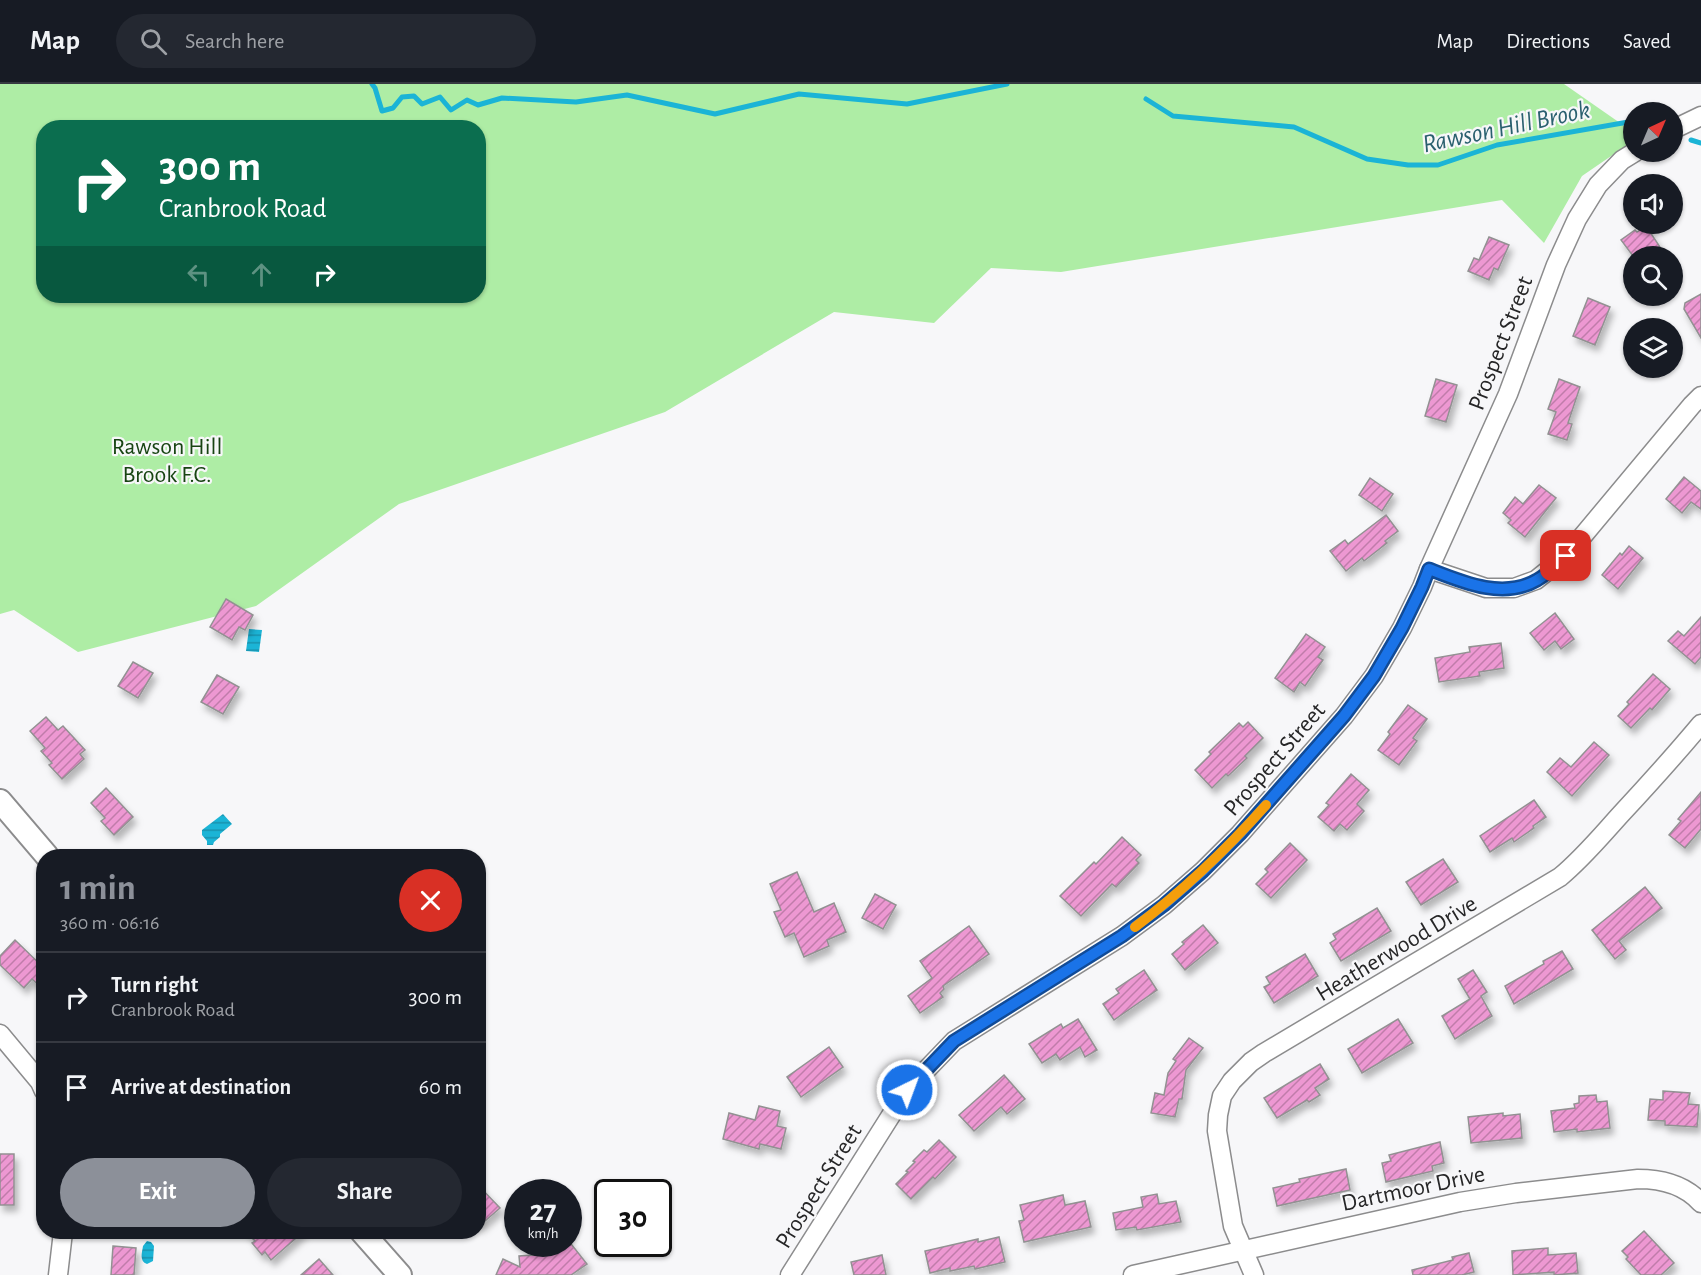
<!DOCTYPE html>
<html lang="en">
<head>
<meta charset="utf-8">
<style>
  body { margin:0; font-family:"Alegreya Sans",sans-serif; background:#242831; color:#f1f3f6; height:100vh; display:flex; flex-direction:column; font-size:22px; white-space:nowrap }
  * { box-sizing:border-box; margin:0 }
  p { font-size:20px; color:#9ea1a6 }
  .icon { flex:none; width:33px; height:33px; fill:none; stroke:currentColor; stroke-width:2; stroke-linecap:round; stroke-linejoin:round }
  .map { position:relative; flex:1; overflow:hidden }
  .panel { position:absolute; left:36px; top:765px; width:450px; height:390px; display:flex; flex-direction:column; background:#171b24; border-radius:24px; box-shadow:0 2px 4px #0004 }
  .panel>* { flex:none }
  .top-card { position:absolute; left:36px; top:36px; width:450px; height:183px; border-radius:24px; box-shadow:0 2px 4px #0004; background:#0b6e4f; color:#fff; overflow:hidden }
  .needle { width:39px; rotate:44deg }
  .buttons { position:absolute; left:1623px; top:18px; display:grid; gap:12px }
  .buttons a { display:grid; place-items:center; width:60px; height:60px; border-radius:50%; background:#171b24; box-shadow:0 2px 4px #0004; font-size:30px }
  .speed { position:absolute; left:504px; top:1095px; display:flex; gap:12px; font-size:30px; font-weight:700; text-align:center }
  .speed>* { display:grid; place-content:center; width:78px; height:78px; border-radius:50%; background:#171b24; box-shadow:0 2px 4px #0004; line-height:1 }
  .speed small { font-size:15px; font-weight:400 }
  .speed .limit { border:3px solid #111; border-radius:9px; background:#fff; color:#111 }
  .pin { position:absolute; display:grid; place-items:center; width:51px; height:51px; color:#fff; margin:-26px; border-radius:12px; box-shadow:0 3px 9px #0006 }
  .me { position:absolute; width:66px; margin:-33px; rotate:42deg; stroke-linejoin:round; filter:drop-shadow(0 0 4px #0008) }
  .turn { display:flex; align-items:center; gap:21px; height:126px; padding:0 24px; font-size:27px }
  .turn .icon { width:78px; height:78px; stroke-width:2.5 }
  .turn b { display:block; font-size:42px; line-height:51px }
  .lanes { display:flex; align-items:center; height:57px; padding:0 24px; background:#0003; justify-content:center; gap:30px; direction:ltr }
  .lanes .off { opacity:.35 }
  .round { display:grid; place-items:center; flex:none; width:63px; height:63px; border-radius:32px; background:#242831 }
  .headline { display:flex; align-items:center; justify-content:space-between; height:102px; padding:0 24px }
  h1 { font-size:36px; font-weight:600; line-height:45px; color:#8c9099 }
  .button { display:flex; gap:12px; margin-top:auto; padding:12px 24px }
  .button a { flex:1; height:69px; border-radius:36px; background:#8c9099; color:#fff; font-size:24px; font-weight:600; line-height:69px; text-align:center }
  .button a+a { background:#242831; color:#f1f3f6 }
  ul { padding:0; list-style:none }
  li { display:flex; align-items:center; gap:18px; height:90px; padding:0 24px; border-top:2px solid #363941 }
  li div { flex:1 }
  li b { display:block; font-size:22px }
  li em { font-style:normal }
  header { display:flex; align-items:center; gap:36px; box-sizing:border-box; height:84px; padding:0 30px; background:#171b24; border-bottom:2px solid #363941 }
  header strong { font-size:28px }
  nav { display:flex; gap:33px; margin-inline-start:auto; font-size:21px }
  .search { width:420px; height:54px; background:#242831; display:flex; align-items:center; gap:15px; box-sizing:border-box; padding:0 21px; border-radius:33px; color:#9ea1a6; font-size:22px }
  .map>svg:first-child { display:block }
</style>
</head>
<body>
<header>
<strong>Map</strong>
<div class="search"><svg class="icon" aria-label="search" viewBox="0 0 24 24"><circle cx="10" cy="10" r="6"/><path d="M15 15l6 6"/></svg>Search here</div>
<nav><a>Map</a><a>Directions</a><a>Saved</a></nav>
</header>
<div class="map">
<svg width="1701" height="1191" viewBox="0 0 1701 1191">
  <defs>
    <pattern id="water-rules" width="6" height="5" patternUnits="userSpaceOnUse" patternTransform="scale(1.5)"><rect width="6" height="5" fill="#1bb4d6"/><path d="M0 2.5h6" fill="none" stroke="#1892ae"/></pattern>
    <pattern id="building-hatch" width="6" height="6" patternUnits="userSpaceOnUse" patternTransform="scale(1.5)"><rect width="6" height="6" fill="#ed98d2"/><path d="M-1 1l2-2M0 6l6-6M5 7l2-2" fill="none" stroke="#c07caa"/></pattern>
    <filter id="shadow"><feDropShadow dx="3.5" dy="6" stdDeviation="3" flood-color="#0004"/></filter>
  </defs>
  <rect width="100%" height="100%" fill="#f7f7f9"/>
  <path fill="#aeeda5" fill-rule="evenodd" d="M0 0H1564L1633 48V57L1582 92 1544 159 1502 116 1061 188 991 184 934 239 834 228 665 328 399 420 256 522 78 568 14 526 0 530ZM44 44H478V212H44Z"/>
  <g fill="url(#water-rules)">
    <path d="M249 545 262 546 259 568 246 567Z"/>
    <path d="M223 730 232 740 220 750V753L214 758 213 761H207V757L202 751V746Z"/>
    <path d="M147 1157 151 1158 154 1162 153 1177 147 1180C139 1177 142 1169 143 1162Z"/>
  </g>
  <g fill="none" stroke-linecap="round" stroke-linejoin="round">
    <g stroke="#1bb4d6" stroke-width="5">
      <path d="M372 0 375 4 382 27 393 24 402 13 414 12 422 20 440 13 451 26 467 16 478 21 502 14 576 18 627 11 715 30 799 10 907 20 1007 0"/>
      <path d="M1146 15 1173 32 1294 43 1367 75 1408 81H1438L1497 61 1634 37"/>
      <path d="M1691 56 1701 59"/>
    </g>
  </g>
  <g fill="url(#building-hatch)" stroke="#929192" stroke-width="1.5" filter="url(#shadow)">
    <path d="M1646 142 1660 163 1646 172H1633L1621 156 1635 146 1637 148Z"/>
    <path d="M1489 153 1509 161 1498 186 1494 184 1489 196 1468 187 1474 174 1479 176Z"/>
    <path d="M1701 210V254L1684 225 1685 219Z"/>
    <path d="M1588 214 1610 223 1595 261 1573 252Z"/>
    <path d="M1436 295 1457 301 1446 338 1425 332Z"/>
    <path d="M1559 295 1580 303 1568 339 1572 340 1567 356 1548 350 1556 328 1548 325Z"/>
    <path d="M1684 393 1701 407V425L1691 418 1682 429 1666 415Z"/>
    <path d="M1370 394 1393 410 1382 427 1359 411Z"/>
    <path d="M1539 401 1556 414 1525 453 1508 439 1511 436 1503 429 1515 413 1523 420Z"/>
    <path d="M1386 431 1398 447 1385 457 1387 459 1364 477 1362 474 1346 487 1330 467 1345 456 1348 460Z"/>
    <path d="M1629 462 1643 474 1618 505 1602 491 1620 469 1622 471Z"/>
    <path d="M226 515 253 531 245 546 239 543 232 556 210 543Z"/>
    <path d="M1555 529 1574 555 1561 565 1555 557 1544 566 1530 549Z"/>
    <path d="M1701 533V573L1695 580 1668 557 1678 547 1684 552Z"/>
    <path d="M1306 550 1325 563 1318 573 1323 576 1305 602 1300 598 1294 608 1275 594Z"/>
    <path d="M1501 559 1504 584 1479 588 1480 592 1439 598 1435 574 1470 568 1469 563Z"/>
    <path d="M133 578 153 589 138 614 118 602Z"/>
    <path d="M1653 590 1670 605 1652 626 1650 624 1631 644 1618 632 1629 620 1627 618Z"/>
    <path d="M217 591 239 603 223 630 201 618Z"/>
    <path d="M1408 621 1427 635 1413 654 1417 657 1399 681 1378 666 1390 650 1388 648Z"/>
    <path d="M46 633 58 646 63 642 85 666 80 670 84 675 62 695 49 681 52 679 41 667 45 664 30 647Z"/>
    <path d="M1248 638 1263 654 1245 672 1247 674 1228 692 1226 690 1212 704 1195 686 1211 670 1209 668 1239 639 1243 643Z"/>
    <path d="M1594 658 1609 671 1572 712 1547 688 1560 674 1571 683Z"/>
    <path d="M1351 690 1369 706 1357 720 1364 727 1347 746 1340 740 1334 747 1318 733 1329 721 1326 719Z"/>
    <path d="M106 704 133 733 114 751 101 737 105 734 91 719Z"/>
    <path d="M1701 708V745L1685 764 1669 751 1681 737 1678 735Z"/>
    <path d="M1534 716 1546 733 1533 742 1534 744 1514 758 1512 754 1490 768 1480 752Z"/>
    <path d="M1122 753 1141 771 1136 776 1139 779 1116 803 1112 800 1081 832 1060 812 1094 778 1096 780Z"/>
    <path d="M1290 759 1307 776 1271 814 1256 800 1268 788 1265 785Z"/>
    <path d="M1443 775 1458 798 1421 821 1406 798Z"/>
    <path d="M797 788 814 828 834 819 846 848 827 856 829 862 804 873 794 849 785 853 774 828 781 826 770 800Z"/>
    <path d="M1645 803 1662 824 1619 857 1626 866 1615 875 1592 846Z"/>
    <path d="M875 810 896 821 883 845 862 834Z"/>
    <path d="M1377 824 1391 847 1341 877 1330 859 1336 855 1333 850Z"/>
    <path d="M1203 841 1218 859 1185 886 1172 870 1184 860 1182 858Z"/>
    <path d="M969 842 989 870 943 902 944 905 940 909 943 913 920 929 908 912 932 894 920 877Z"/>
    <path d="M15 856 44 884V906L32 895 24 904 0 881V872Z"/>
    <path d="M1562 867 1573 885 1514 920 1505 902 1544 880 1543 877Z"/>
    <path d="M1305 870 1318 892 1274 919 1264 903 1270 900 1266 893Z"/>
    <path d="M1144 886 1157 906 1114 936 1103 920 1119 909 1116 905Z"/>
    <path d="M1473 886 1487 908 1481 912 1492 932 1455 955 1442 932 1470 915 1458 895Z"/>
    <path d="M1078 935 1097 966 1085 973 1080 963 1060 976 1056 970 1042 979 1029 960 1061 940 1063 944Z"/>
    <path d="M1398 935 1413 959 1362 989 1348 965Z"/>
    <path d="M1189 954 1203 964 1186 986 1182 1015H1179L1175 1033 1151 1029 1155 1009 1164 1011 1168 989 1176 977 1173 975Z"/>
    <path d="M829 963 843 983 801 1013 787 993Z"/>
    <path d="M1320 980 1329 995 1315 1004 1320 1011 1309 1018 1307 1016 1277 1034 1264 1014Z"/>
    <path d="M1004 991 1025 1015 1007 1030 1001 1023 974 1047 959 1031Z"/>
    <path d="M1663 1007 1690 1009 1688 1020 1699 1021 1697 1043 1665 1041V1037L1648 1036 1650 1015 1663 1016Z"/>
    <path d="M1596 1011 1597 1018 1607 1017 1610 1044 1577 1048V1045L1554 1048 1551 1027 1575 1024 1574 1020 1579 1019V1012Z"/>
    <path d="M759 1022 780 1027 777 1042 786 1044 781 1065 760 1060 759 1065 723 1055 729 1029 755 1036Z"/>
    <path d="M1503 1029V1032L1520 1030 1522 1054 1471 1059 1468 1033Z"/>
    <path d="M939 1056 956 1073 935 1095 933 1093 911 1115 896 1100 908 1088 906 1087 915 1078 913 1077 924 1066 927 1068Z"/>
    <path d="M1440 1058 1444 1079 1432 1082 1433 1087 1386 1098 1382 1079 1391 1077 1389 1071Z"/>
    <rect x="0" y="1070" width="14" height="51"/>
    <path d="M1346 1085 1350 1106 1277 1122 1273 1104 1300 1098 1299 1095Z"/>
    <path d="M478 1101 500 1124 478 1143Z"/>
    <path d="M1157 1110 1159 1120 1176 1117 1181 1138 1137 1146 1136 1143 1116 1146 1113 1129 1143 1123 1141 1113Z"/>
    <path d="M1063 1111 1065 1121 1085 1117 1091 1143 1024 1158 1019 1137 1024 1136 1020 1121Z"/>
    <path d="M1644 1147 1674 1179 1661 1191H1641L1626 1175 1628 1173 1622 1167Z"/>
    <path d="M246 1148H303L271 1176 265 1168 262 1171 252 1159 255 1157Z"/>
    <path d="M999 1153 1005 1178 975 1185 974 1182 950 1187V1184L930 1189 925 1167 978 1155V1158Z"/>
    <path d="M568 1156 587 1180 571 1191H496L503 1175 520 1183 519 1172 548 1170 563 1160H568Z"/>
    <path d="M113 1162 136 1164 134 1191H111Z"/>
    <path d="M1548 1164V1171L1576 1169 1578 1189 1554 1191V1188L1513 1191 1512 1167Z"/>
    <path d="M1469 1169 1474 1188 1462 1191H1413L1412 1186 1453 1176 1452 1173Z"/>
    <path d="M882 1171 886 1191H854L851 1178Z"/>
    <path d="M319 1175 333 1191H301Z"/>
  </g>
  <g fill="none" stroke-linecap="round" stroke-linejoin="round">
    <defs>
      <g id="minor">
        <path d="M1672 46 1701 32"/>
        <path d="M1429 485 1486 504H1514L1536 496 1566 472 1692 321 1701 312"/>
        <path d="M0 950 40 998 44 1007"/>
        <path d="M58 1191 63 1148"/>
        <path d="M790 1191 907 1006 954 957 1122 852 1164 821 1203 787 1240 750 1344 632 1374 592 1402 544 1422 503 1429 485 1508 310 1556 181 1577 135 1598 101 1622 76 1635 68"/>
        <path d="M1133 1191 1460 1118 1516 1109 1638 1095C1662 1095 1685 1101 1701 1119"/>
        <path d="M1254 1191 1233 1142 1217 1047 1218 1031 1222 1012 1232 997 1251 978 1264 969 1560 793C1583 774 1601 752 1621 730 1648 701 1675 671 1701 640"/>
      </g>
      <g id="tertiary">
        <path d="M0 717 47 772"/>
        <path d="M362 1148 400 1191"/>
      </g>
    </defs>
    <use href="#minor" stroke="#8c8c8d" stroke-width="21"/>
    <use href="#tertiary" stroke="#8c8c8d" stroke-width="26"/>
    <use href="#minor" stroke="#fff" stroke-width="18"/>
    <use href="#tertiary" stroke="#fff" stroke-width="22"/>
  </g>
  <g fill="none" stroke-linecap="round" stroke-linejoin="round">
    <defs>
      <path id="route" d="M907 1006 954 957 1122 852 1164 821 1203 787 1240 750 1344 632 1374 592 1402 544 1422 503 1429 485C1462 498 1503 516 1537 496 1548 490 1557 480 1566 472"/>
    </defs>
    <use href="#route" stroke="#114b97" stroke-width="15"/>
    <use href="#route" stroke="#1a73e8" stroke-width="10"/>
    <path stroke="#f59e0b" stroke-width="10" d="M1135 843C1183 807 1226 766 1266 721"/>
  </g>
  <g text-anchor="middle" stroke-width="4.5" stroke-linejoin="round" paint-order="stroke">
    <g font-size="24" fill="#262627" stroke="#f7f7f9">
      <text transform="translate(1500 259) rotate(-69)" y="8">Prospect Street</text>
      <text transform="translate(1274 675) rotate(-49)" y="8">Prospect Street</text>
      <text transform="translate(1396 864) rotate(-31)" y="8">Heatherwood Drive</text>
      <text transform="translate(818 1102) rotate(-58)" y="8">Prospect Street</text>
      <text transform="translate(1413 1104) rotate(-12)" y="8">Dartmoor Drive</text>
    </g>
    <g font-size="24" fill="#174412" stroke="#f7f7f9">
      <text x="167" y="370">Rawson Hill<tspan x="167" dy="28">Brook F.C.</tspan></text>
    </g>
    <g font-size="26" font-style="italic" fill="#2a606f" stroke="#f7f7f9">
      <text transform="translate(1506 42) rotate(-12)" y="9">Rawson Hill Brook</text>
    </g>
  </g>
</svg>
<div class="buttons">
<a><svg class="needle" viewBox="-14 -14 28 28"><path d="M0-13l5 13h-10z" fill="#e53935"/><path d="M0 13l5-13h-10z" fill="#9ea1a6"/></svg></a>
<a><svg class="icon" aria-label="sound" viewBox="0 0 24 24"><path d="M4 9h4l5-4v14l-5-4H4zM17 9q2 3 0 6"/></svg></a>
<a><svg class="icon" aria-label="search" viewBox="0 0 24 24"><circle cx="10" cy="10" r="6"/><path d="M15 15l6 6"/></svg></a>
<a><svg class="icon" aria-label="layers" viewBox="0 0 24 24"><path d="M12 4l9 5-9 5-9-5zM3 14l9 5 9-5"/></svg></a>
</div>
<div class="speed"><div>27<small>km/h</small></div><div class="limit">30</div></div>
<div class="pin" style="left:1566px;top:472px;background:#d93025"><svg class="icon" aria-label="arrive" viewBox="0 0 24 24"><path d="M6 21V4h12l-3 4 3 4H6"/></svg></div>
<svg class="me" style="left:907px;top:1006px" viewBox="-20 -20 40 40"><circle r="17" fill="#1a73e8" stroke="#fff" stroke-width="3"/><path d="M0-11L8 9 0 5-8 9z" fill="#fff"/></svg>
<div class="top-card">
<div class="turn"><svg class="icon" aria-label="right" viewBox="0 0 24 24"><path d="M7 20v-9h11M14 6l5 5-5 5"/></svg><div><b>300 m</b>Cranbrook Road</div></div>
<div class="lanes"><svg class="icon off" aria-label="left" viewBox="0 0 24 24"><path d="M17 20v-9H6M10 6l-5 5 5 5"/></svg><svg class="icon off" aria-label="ahead" viewBox="0 0 24 24"><path d="M12 20V5M6 11l6-6 6 6"/></svg><svg class="icon" aria-label="right" viewBox="0 0 24 24"><path d="M7 20v-9h11M14 6l5 5-5 5"/></svg></div>
</div>
<section class="panel">
<div class="headline"><div><h1>1 min</h1><p>360 m · 06:16</p></div><a class="round" style="background:#d93025;color:#fff"><svg class="icon" aria-label="close" viewBox="0 0 24 24"><path d="M6 6l12 12M18 6L6 18"/></svg></a></div>
<ul>
<li><svg class="icon" aria-label="right" viewBox="0 0 24 24"><path d="M7 20v-9h11M14 6l5 5-5 5"/></svg><div><b>Turn right</b><p>Cranbrook Road</p></div><em>300 m</em></li>
<li><svg class="icon" aria-label="arrive" viewBox="0 0 24 24"><path d="M6 21V4h12l-3 4 3 4H6"/></svg><div><b>Arrive at destination</b></div><em>60 m</em></li>
</ul>
<div class="button"><a>Exit</a><a>Share</a></div>
</section>
</div>
</body>
</html>
